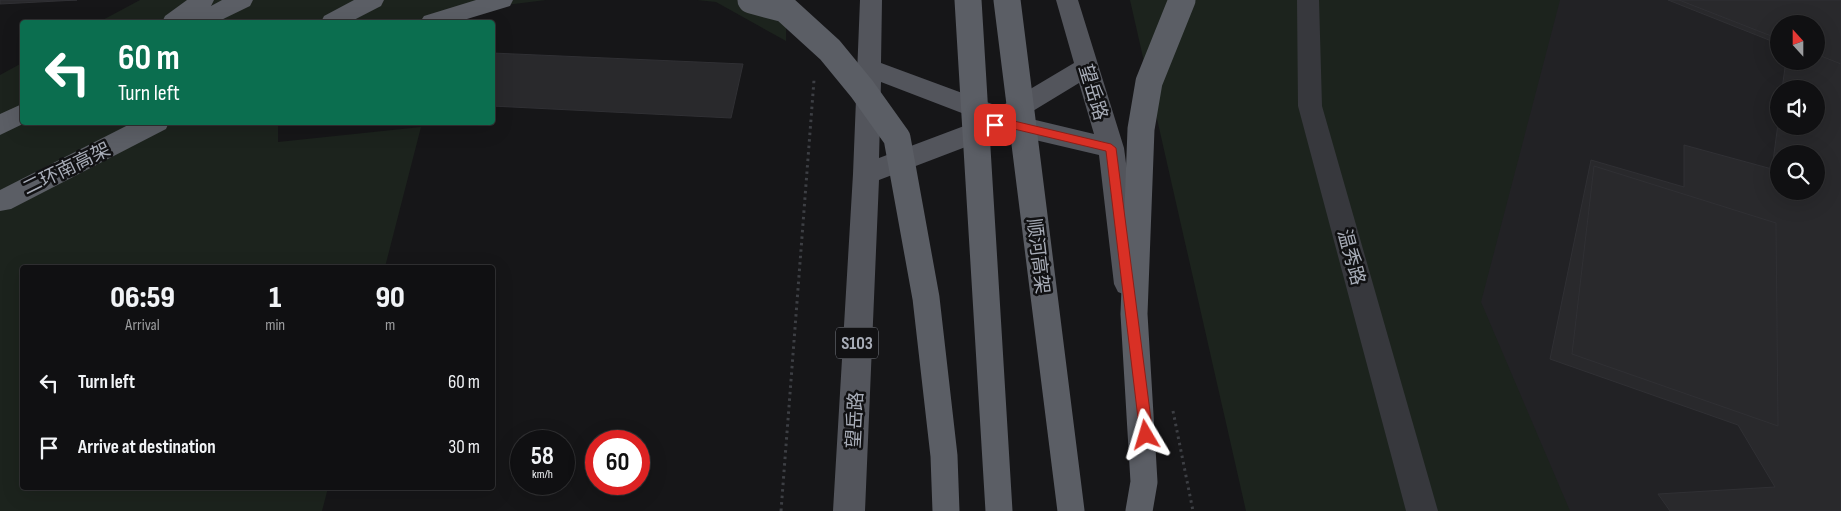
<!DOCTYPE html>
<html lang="en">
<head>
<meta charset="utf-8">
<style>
  body { margin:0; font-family:"Sofia Sans Condensed","Noto Sans SC",sans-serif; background:#1e1e20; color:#f1f3f6; height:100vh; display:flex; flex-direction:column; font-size:19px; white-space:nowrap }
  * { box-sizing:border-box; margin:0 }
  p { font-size:16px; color:#9c9d9f }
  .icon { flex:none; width:28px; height:28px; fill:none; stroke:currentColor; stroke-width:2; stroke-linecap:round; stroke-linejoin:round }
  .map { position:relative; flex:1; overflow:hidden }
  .sheet { position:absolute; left:20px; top:265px; width:475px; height:225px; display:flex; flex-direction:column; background:#101012; border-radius:5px; box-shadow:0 5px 20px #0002,0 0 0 1px #303032 }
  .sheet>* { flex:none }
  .top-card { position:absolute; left:20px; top:20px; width:475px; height:105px; border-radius:5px; box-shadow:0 5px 20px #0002,0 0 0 1px #303032; background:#0b6e4f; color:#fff; overflow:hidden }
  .needle { width:32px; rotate:339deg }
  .buttons { position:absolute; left:1770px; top:15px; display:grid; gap:10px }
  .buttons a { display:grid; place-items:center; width:55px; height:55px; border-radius:50%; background:#101012; box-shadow:0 5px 20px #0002,0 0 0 1px #303032; font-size:25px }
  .speed { position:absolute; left:510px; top:430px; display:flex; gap:10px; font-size:25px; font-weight:700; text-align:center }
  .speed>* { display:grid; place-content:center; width:65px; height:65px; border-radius:50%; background:#101012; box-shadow:0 5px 20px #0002,0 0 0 1px #303032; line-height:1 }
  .speed small { font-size:12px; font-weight:400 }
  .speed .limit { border:8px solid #d22; background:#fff; color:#111 }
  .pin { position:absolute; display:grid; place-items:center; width:42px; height:42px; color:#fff; margin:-21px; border-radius:10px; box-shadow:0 2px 8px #0006 }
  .me { position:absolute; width:55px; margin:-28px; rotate:353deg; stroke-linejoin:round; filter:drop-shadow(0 0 4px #0008) }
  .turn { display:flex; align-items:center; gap:18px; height:105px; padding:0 15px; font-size:22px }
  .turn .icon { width:65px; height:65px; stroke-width:2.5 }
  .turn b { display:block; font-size:35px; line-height:42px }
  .eta { display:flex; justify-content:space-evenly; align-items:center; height:85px; text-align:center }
  .eta b { font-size:30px; font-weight:800; line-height:35px }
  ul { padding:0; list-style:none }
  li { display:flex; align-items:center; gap:15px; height:65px; padding:0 15px }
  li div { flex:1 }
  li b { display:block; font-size:19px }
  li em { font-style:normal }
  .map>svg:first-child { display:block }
</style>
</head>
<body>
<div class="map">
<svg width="1841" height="511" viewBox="0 0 1841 511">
  <rect width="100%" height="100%" fill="#161618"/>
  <path fill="#222225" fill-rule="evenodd" d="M1243 0H1841V511H1309ZM1779 24H1816V61H1779ZM1779 89H1816V126H1779ZM1779 154H1816V191H1779Z"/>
  <g fill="#1c231d">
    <path d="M140 0H546L441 13 414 22H99Z"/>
    <path d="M697 0H786V41L716 2Z"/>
    <path d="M1130 0H1560L1481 302 1570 511H1246Z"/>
    <path d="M22 63V122L278 123V142L421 127 385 267 22 268V488H328L322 511H0V75Z"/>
  </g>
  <g fill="#29292c" stroke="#303034" fill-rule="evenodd">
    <path d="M0 0H77L0 4Z"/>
    <path d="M1668 0H1841V511H1670L1658 494 1775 487 1738 425 1550 359 1591 160 1684 187V145L1772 169 1779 116V126H1816V89H1782L1786 61H1816V24H1779V44ZM1779 154H1816V191H1779Z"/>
    <path d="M1679 0H1841V64L1816 54V24H1779V39Z"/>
    <path d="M492 53 743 64 731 118 492 106Z"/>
    <path d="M1594 166 1776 223 1778 426 1572 354Z"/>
  </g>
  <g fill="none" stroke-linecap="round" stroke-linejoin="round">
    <g stroke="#3d3f44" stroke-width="3" stroke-dasharray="2.5 4" stroke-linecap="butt">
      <path d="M1173 411 1193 511"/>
      <path d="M781 511 814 80"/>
    </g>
    <path fill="#37383d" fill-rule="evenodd" d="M1297 0H1319L1322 106 1438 511H1406L1298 106Z"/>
    <path fill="#53555c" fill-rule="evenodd" d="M860 0H882L881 63 992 104H1005L1074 63 1056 0H1078L1124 148 1142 284 1138 292 1128 296 1118 292 1114 284 1099 155 1014 135H997L879 180 865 511H833L853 174ZM881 82 980 120 879 158ZM1079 83 1094 134 1023 117Z"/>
    <g fill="#5b5e65" fill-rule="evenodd">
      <path d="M187 0H214L211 6 222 0H253L250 6 217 22H162L165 16Z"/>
      <path d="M354 0H384L381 6 350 22H321L324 16Z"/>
      <path d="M476 0H513L510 6 457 22H420L424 16Z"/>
      <path d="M22 104V122H27L0 135V114Z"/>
      <path d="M134 122H169L166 129 11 209 0 211V190Z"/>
    </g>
    <g stroke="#5b5e65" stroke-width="27">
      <path d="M751 0 785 9 830 50 862 89 897 138 926 298 944 456 946 511"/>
      <path d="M968 0 999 511"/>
      <path d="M1007 0 1071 511"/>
      <path d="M1139 511 1144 482 1134 314 1141 129 1149 82 1182 0"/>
    </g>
  </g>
  <path fill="#d93025" stroke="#8d1f18" d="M995 121H1014L1111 144 1116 148 1153 435 1151 439 1146 441 1142 439 1140 435 1106 151 1014 129 992 127 990 125Z"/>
  <g text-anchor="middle" stroke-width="5" stroke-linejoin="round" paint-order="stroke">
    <rect fill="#111113" stroke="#7b7e86" stroke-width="1" x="836" y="327.5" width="42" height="31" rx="4"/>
    <g font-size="18" font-weight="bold" fill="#a8adb8">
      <text x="857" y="349">S103</text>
    </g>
    <g font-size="19" fill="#a8adb8" stroke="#111113">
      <text transform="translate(1094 92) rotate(73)" y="7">望岳路</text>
      <text transform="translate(66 168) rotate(-26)" y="7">二环南高架</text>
      <text transform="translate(1039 256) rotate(83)" y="7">顺河高架</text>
      <text transform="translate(1352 257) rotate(75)" y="7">温秀路</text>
      <text transform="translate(854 420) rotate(-87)" y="7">望岳路</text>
    </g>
  </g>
</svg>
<div class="buttons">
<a><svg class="needle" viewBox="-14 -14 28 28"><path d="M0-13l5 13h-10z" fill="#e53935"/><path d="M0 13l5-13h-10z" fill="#9c9d9f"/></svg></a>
<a><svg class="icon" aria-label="sound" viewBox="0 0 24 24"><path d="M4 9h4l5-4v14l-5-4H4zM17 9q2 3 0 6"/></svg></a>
<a><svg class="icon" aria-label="search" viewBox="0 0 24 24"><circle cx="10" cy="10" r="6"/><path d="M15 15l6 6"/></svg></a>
</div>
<div class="speed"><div>58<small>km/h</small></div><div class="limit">60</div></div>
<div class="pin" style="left:995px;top:125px;background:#d93025"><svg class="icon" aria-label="arrive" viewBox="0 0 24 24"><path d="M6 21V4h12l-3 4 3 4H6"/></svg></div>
<svg class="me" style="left:1146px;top:435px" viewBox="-20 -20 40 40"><path d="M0-17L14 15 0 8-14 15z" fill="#d93025" stroke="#fff" stroke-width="4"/></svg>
<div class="top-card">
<div class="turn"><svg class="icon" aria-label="left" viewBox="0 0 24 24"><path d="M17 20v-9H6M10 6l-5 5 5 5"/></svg><div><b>60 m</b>Turn left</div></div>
</div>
<section class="sheet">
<div class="eta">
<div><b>06:59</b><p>Arrival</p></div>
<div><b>1</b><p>min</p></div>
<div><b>90</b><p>m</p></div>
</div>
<ul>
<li><svg class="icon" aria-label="left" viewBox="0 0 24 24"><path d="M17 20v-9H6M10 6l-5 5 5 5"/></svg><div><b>Turn left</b></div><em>60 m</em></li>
<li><svg class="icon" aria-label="arrive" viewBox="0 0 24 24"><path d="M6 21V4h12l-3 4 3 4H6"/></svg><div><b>Arrive at destination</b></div><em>30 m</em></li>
</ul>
</section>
</div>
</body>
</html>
